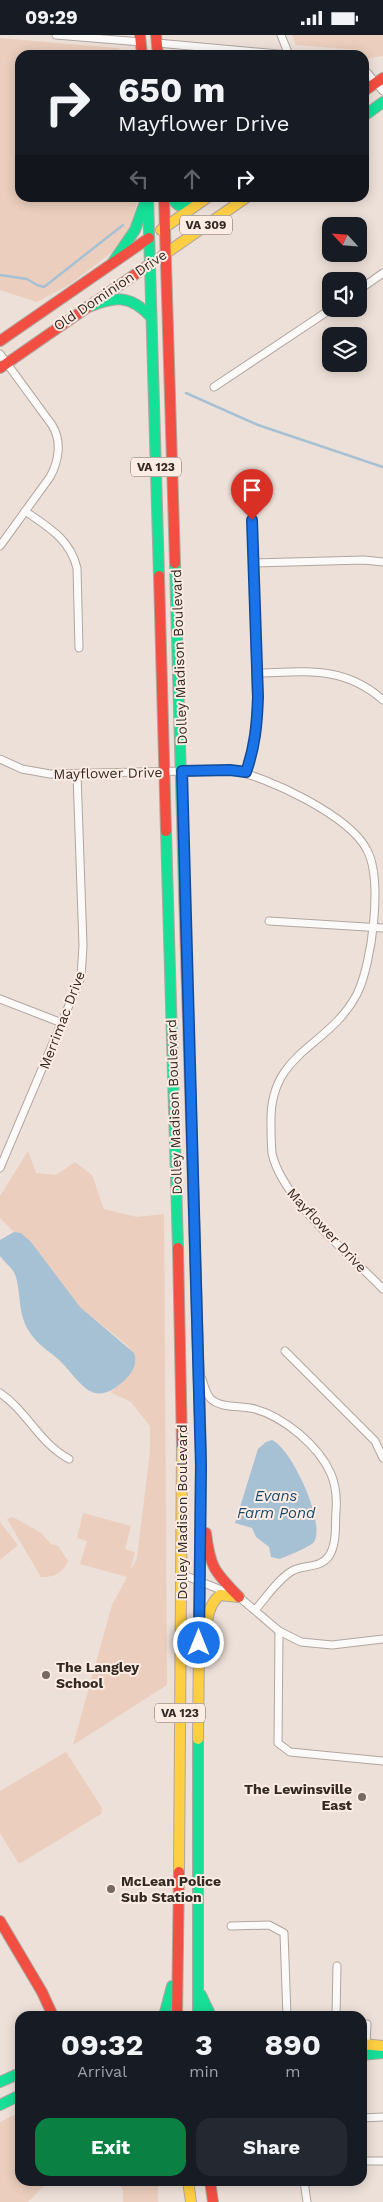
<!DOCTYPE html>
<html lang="en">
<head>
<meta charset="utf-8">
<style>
  body { margin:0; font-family:"Work Sans",sans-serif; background:#242831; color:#f1f3f6; height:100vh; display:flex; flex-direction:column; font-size:19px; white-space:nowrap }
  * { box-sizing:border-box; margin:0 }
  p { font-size:16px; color:#9ea1a6 }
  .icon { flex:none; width:28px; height:28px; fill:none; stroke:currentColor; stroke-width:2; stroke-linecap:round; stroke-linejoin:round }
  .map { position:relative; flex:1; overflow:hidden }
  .drawer { position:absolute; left:15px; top:1976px; width:352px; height:175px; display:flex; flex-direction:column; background:#171b24; border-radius:15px; box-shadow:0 2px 12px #0003 }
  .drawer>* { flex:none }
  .hud { position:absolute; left:15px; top:15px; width:354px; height:152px; border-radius:15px; box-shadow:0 2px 12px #0003; background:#171b24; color:#f1f3f6; overflow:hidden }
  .needle { width:32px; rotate:296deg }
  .fabs { position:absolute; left:322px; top:182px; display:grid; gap:10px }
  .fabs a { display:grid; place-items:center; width:45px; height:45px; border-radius:10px; background:#171b24; box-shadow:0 2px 12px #0003; font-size:25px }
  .pin { position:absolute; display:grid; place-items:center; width:42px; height:42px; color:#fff; margin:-51px -21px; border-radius:50% 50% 50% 0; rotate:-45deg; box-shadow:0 0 5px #0007 }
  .pin .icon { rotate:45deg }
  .me { position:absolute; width:55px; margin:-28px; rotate:0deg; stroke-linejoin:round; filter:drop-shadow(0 0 4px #0008) }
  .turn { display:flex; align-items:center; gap:18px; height:105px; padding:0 20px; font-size:22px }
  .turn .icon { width:65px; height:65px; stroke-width:2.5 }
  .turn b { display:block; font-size:35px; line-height:42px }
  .lanes { display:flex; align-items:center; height:48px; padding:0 20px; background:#0003; justify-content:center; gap:25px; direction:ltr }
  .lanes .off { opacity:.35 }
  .eta { display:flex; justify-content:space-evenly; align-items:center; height:85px; text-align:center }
  .eta b { font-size:30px; font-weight:700; line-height:35px }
  .cta { display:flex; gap:10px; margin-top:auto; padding:10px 20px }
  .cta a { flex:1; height:58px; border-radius:15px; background:#0b8043; color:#fff; font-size:20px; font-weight:700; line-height:58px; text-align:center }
  .cta a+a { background:#242831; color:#f1f3f6 }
  .status { display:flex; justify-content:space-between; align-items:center; height:35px; padding:0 25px; background:#171b24; direction:ltr }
  .status svg { height:14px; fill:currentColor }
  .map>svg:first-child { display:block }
</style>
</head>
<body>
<div class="status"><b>09:29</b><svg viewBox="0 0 49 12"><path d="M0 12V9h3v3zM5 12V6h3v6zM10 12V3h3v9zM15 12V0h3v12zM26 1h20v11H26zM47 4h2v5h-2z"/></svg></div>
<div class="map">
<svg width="383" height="2167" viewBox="0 0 383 2167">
  <rect width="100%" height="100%" fill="#ede0d8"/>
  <g fill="#ebcebd">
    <path d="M292 0H383V21L365 24 360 15 296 10Z"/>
    <path d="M0 3 118 13 130 20H20V162L138 163 128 205 69 250 37 267 0 255Z"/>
    <path d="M28 1116 36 1138 56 1140 75 1127 92 1140 104 1174 137 1182 164 1179 167 1650 73 1710 112 1570 127 1542 80 1529 87 1506 77 1503 83 1478 131 1491 125 1514 135 1517 130 1536 137 1523 150 1416V1391L131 1367 110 1357C122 1349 132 1340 136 1326L128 1311 80 1272 31 1207 21 1198 14 1197 0 1183V1161Z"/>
    <path d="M13 1482 41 1498 51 1509 58 1511 68 1526C64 1537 53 1543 41 1542L7 1484Z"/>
    <path d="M0 1487 18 1510 0 1525Z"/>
    <path d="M66 1717 102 1773 101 1779 19 1829 0 1798V1756Z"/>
    <path d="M20 2077V2146H49L28 2167H0V2087Z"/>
    <path d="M118 2146H158V2167H123V2155Z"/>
  </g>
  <g fill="#a6c0d4">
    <path d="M14 1197 21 1198 31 1207 80 1272 134 1318C138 1328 133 1337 125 1345 92 1375 83 1349 60 1326 52 1318 41 1312 34 1303 17 1283 22 1265 16 1242 14 1234 5 1228 0 1221V1205Z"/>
    <path d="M272 1405C292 1414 326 1488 314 1507 310 1512 287 1521 280 1524L271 1522 269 1512 256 1502 252 1493 235 1488 258 1414 266 1407Z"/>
  </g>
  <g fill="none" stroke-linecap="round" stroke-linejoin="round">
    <g stroke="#a6c0d4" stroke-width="2.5">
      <path d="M0 240 27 244 37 250 44 252 123 190"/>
      <path d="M186 358 258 390 383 432"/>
    </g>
    <defs>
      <g id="street">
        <path d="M56 0 141 7"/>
        <path d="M281 0 289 20"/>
        <path d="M157 8 290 20"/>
        <path d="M364 34 383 56"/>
        <path d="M359 255 383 238"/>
        <path d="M0 319 52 390C62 406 59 426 50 442L0 511"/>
        <path d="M214 352 331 274"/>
        <path d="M25 476C48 492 70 504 77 533L79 613"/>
        <path d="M253 528 364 525 383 527"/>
        <path d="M256 638C306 637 343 630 383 665"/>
        <path d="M0 724 22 734 50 739 230 735C267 741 350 781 367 815 383 845 372 929 357 959 329 1013 269 1016 271 1088 271 1098 271 1108 272 1118 281 1163 350 1220 383 1254"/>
        <path d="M246 737 257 689 252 485"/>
        <path d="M269 886 383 893"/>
        <path d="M0 964 62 988"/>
        <path d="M0 1133 81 942 83 911 77 739"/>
        <path d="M285 1316 375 1406 383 1423"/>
        <path d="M202 1344C204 1350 206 1359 211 1364 222 1374 241 1370 255 1374 284 1382 319 1411 331 1439 336 1451 337 1464 336 1476 335 1490 337 1509 329 1521 320 1534 304 1529 292 1536 277 1545 266 1563 255 1575"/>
        <path d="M0 1358C28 1377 38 1407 69 1424"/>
        <path d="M181 1539 239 1562 279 1596 301 1607 332 1610 383 1604"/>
        <path d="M279 1596 278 1708 290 1717 383 1726"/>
        <path d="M231 1891 269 1890 284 1898 287 1981"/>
        <path d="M336 1981 337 1931"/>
        <path d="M362 1989H367L366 2009"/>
        <path d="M362 2083 383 2082"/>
        <path d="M362 2126H383"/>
        <path d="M304 2146 307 2167"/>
      </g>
      <g id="fast">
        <path d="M364 81 383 67"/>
        <path d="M148 162 159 541"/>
        <path d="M170 162 178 170 192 173"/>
        <path d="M113 227 135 195 145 167"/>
        <path d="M85 273C114 263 128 257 151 282"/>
        <path d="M175 528 184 856"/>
        <path d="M166 796 178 1213"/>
        <path d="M192 1116 201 1418"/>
        <path d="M198 1704V1981"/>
        <path d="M201 1960 211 1981"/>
        <path d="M164 1981 172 1951"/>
        <path d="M362 2020 383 2018"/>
        <path d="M0 2047 20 2038"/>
        <path d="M0 2070 20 2060"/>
      </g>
      <g id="slow">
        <path d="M161 195 208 162"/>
        <path d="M162 221 247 162"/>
        <path d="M205 1603C207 1587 207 1571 220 1560L239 1562"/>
        <path d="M198 1704 201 1418"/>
        <path d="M179 1837 182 1410"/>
        <path d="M362 2009 383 2011"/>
        <path d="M188 2146 191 2167"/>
      </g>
      <g id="jam">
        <path d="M140 0 142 20"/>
        <path d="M156 0 158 20"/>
        <path d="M364 56 383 43"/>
        <path d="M164 162 175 528"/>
        <path d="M0 306 149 203"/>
        <path d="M0 333 150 229"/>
        <path d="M159 541 166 796"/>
        <path d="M184 856 192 1116"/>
        <path d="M178 1213 182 1410"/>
        <path d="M206 1498C210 1533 215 1537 239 1562"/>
        <path d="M0 1886 42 1957 53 1981"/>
        <path d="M177 1981 179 1837"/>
        <path d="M210 2146 213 2167"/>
      </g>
    </defs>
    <use href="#street" stroke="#b0a6a0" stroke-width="9"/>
    <use href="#fast" stroke="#b0a6a0" stroke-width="12"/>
    <use href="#slow" stroke="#b0a6a0" stroke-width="12"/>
    <use href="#jam" stroke="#b0a6a0" stroke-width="12"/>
    <use href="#street" stroke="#fcfaf9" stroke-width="7"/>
    <use href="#fast" stroke="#16e098" stroke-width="10"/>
    <use href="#slow" stroke="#ffcf43" stroke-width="10"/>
    <use href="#jam" stroke="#f24e42" stroke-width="10"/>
  </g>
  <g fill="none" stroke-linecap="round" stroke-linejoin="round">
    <defs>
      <path id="route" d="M199 1608 201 1431 182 736 230 735 246 737C255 712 257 689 258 662L252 485"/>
    </defs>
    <use href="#route" stroke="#114b97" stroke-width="12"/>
    <use href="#route" stroke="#1a73e8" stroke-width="9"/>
  </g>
  <g fill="#746a63" stroke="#fcece4" stroke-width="2">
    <circle cx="46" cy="1640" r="5"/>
    <circle cx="362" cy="1762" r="5"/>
    <circle cx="111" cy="1854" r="5"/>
  </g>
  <g text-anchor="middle" stroke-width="4" stroke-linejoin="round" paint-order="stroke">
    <g fill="#fcece4" stroke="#6f645e" stroke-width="1">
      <rect x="180" y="180.5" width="52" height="19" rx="4"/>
      <rect x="131" y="422.5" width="50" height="19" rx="4"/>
      <rect x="155" y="1668.5" width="50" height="19" rx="4"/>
    </g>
    <g font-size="12" font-weight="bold" fill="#332a24">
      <text x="206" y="194">VA 309</text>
      <text x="156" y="436">VA 123</text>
      <text x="180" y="1682">VA 123</text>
    </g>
    <g font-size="14" fill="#332a24" stroke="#fcece4">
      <text transform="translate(110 255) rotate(-34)" y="5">Old Dominion Drive</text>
      <text transform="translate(179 622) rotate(-92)" y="5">Dolley Madison Boulevard</text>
      <text transform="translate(108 738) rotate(-1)" y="5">Mayflower Drive</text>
      <text transform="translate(62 985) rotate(-69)" y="5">Merrimac Drive</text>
      <text transform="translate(174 1072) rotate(-92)" y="5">Dolley Madison Boulevard</text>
      <text transform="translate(327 1195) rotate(47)" y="5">Mayflower Drive</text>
      <text transform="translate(182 1477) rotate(-90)" y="5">Dolley Madison Boulevard</text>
    </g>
    <g font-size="14" font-weight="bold" fill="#332a24" stroke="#fcece4" text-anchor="start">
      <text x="56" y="1637">The Langley<tspan x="56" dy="16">School</tspan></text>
      <text x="352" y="1759" text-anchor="end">The Lewinsville<tspan x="352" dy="16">East</tspan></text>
      <text x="121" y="1851">McLean Police<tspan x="121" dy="16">Sub Station</tspan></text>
    </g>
    <g font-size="15" font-style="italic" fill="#16486a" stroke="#fcece4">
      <text x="276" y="1466">Evans<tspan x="276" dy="17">Farm Pond</tspan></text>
    </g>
  </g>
</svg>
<div class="fabs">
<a><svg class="needle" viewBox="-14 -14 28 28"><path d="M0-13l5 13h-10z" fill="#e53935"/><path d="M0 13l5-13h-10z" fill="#9ea1a6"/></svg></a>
<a><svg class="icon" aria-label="sound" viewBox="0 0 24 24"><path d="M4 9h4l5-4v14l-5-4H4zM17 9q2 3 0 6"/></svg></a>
<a><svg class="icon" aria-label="layers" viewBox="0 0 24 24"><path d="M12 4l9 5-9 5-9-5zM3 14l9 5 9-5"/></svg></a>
</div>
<div class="pin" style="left:252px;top:485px;background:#d93025"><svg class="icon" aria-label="arrive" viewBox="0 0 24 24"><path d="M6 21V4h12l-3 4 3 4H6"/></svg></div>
<svg class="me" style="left:199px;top:1608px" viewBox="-20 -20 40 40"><circle r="17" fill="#1a73e8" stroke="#fff" stroke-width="3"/><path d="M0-11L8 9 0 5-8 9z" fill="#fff"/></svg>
<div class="hud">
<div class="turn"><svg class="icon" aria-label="right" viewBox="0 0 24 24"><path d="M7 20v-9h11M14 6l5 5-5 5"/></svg><div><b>650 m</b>Mayflower Drive</div></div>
<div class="lanes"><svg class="icon off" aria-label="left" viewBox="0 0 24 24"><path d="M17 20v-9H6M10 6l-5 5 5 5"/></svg><svg class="icon off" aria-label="ahead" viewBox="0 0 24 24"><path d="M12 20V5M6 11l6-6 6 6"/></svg><svg class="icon" aria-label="right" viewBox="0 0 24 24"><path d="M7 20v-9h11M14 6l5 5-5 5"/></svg></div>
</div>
<section class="drawer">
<div class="eta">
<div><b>09:32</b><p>Arrival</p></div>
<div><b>3</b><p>min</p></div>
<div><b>890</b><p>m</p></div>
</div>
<div class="cta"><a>Exit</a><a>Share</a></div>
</section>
</div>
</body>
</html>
